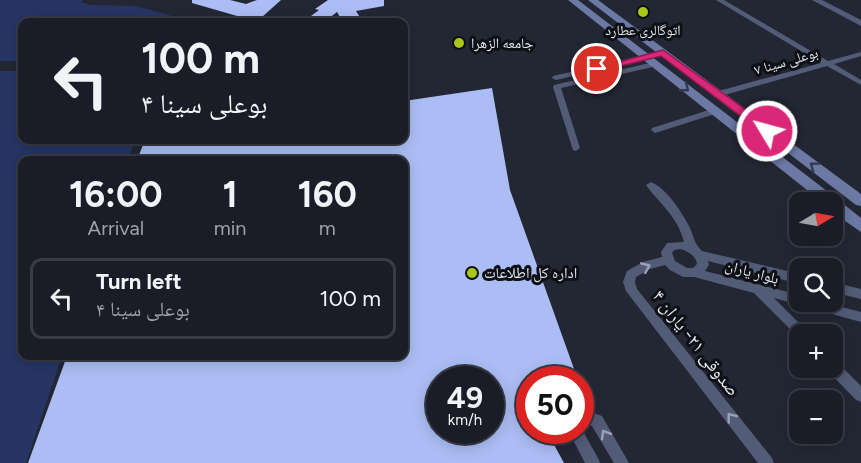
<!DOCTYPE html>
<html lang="en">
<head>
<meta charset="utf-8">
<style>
  body { margin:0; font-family:Figtree,"Noto Naskh Arabic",sans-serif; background:#272a33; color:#f1f3f6; height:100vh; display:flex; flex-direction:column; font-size:22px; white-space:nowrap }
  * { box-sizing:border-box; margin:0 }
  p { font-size:20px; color:#9fa2a7 }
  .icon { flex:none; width:33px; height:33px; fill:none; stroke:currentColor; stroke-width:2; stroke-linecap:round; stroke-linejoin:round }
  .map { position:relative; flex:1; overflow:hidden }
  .side { position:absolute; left:18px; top:156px; width:390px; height:204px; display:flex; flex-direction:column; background:#1a1d27; border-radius:12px; box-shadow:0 3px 15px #0003,0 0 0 2px #383b44 }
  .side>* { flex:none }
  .hud { position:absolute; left:18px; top:18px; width:390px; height:126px; border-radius:12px; box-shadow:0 3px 15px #0003,0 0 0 2px #383b44; background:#1a1d27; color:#f1f3f6; overflow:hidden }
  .needle { width:39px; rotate:80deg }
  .controls { position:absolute; left:789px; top:192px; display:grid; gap:12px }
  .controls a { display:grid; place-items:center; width:54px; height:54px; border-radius:12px; background:#1a1d27; box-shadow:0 3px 15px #0003,0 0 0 2px #383b44; font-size:30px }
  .speed { position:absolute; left:426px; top:366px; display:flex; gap:12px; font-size:30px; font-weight:700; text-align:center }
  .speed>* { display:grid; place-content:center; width:78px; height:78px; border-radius:50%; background:#1a1d27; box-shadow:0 3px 15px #0003,0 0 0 2px #383b44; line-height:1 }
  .speed small { font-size:15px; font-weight:400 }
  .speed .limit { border:9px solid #d22; background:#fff; color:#111 }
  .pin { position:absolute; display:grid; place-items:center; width:51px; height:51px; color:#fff; margin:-26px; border:3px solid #fff; border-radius:50%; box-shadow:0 2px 6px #0007 }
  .me { position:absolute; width:66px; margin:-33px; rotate:307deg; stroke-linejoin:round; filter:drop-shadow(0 0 4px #0008) }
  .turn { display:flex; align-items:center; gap:21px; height:126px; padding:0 24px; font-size:27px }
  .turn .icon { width:78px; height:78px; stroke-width:2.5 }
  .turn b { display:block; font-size:42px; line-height:51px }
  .eta { display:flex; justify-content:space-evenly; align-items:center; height:102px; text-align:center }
  .eta b { font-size:36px; font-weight:700; line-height:42px }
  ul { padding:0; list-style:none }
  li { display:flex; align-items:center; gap:18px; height:81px; margin:0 12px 9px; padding:0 12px; border:3px solid #383b44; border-radius:12px }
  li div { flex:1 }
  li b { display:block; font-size:22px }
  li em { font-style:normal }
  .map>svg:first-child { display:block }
</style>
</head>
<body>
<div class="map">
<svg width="861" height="463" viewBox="0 0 861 463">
  <rect width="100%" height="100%" fill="#232734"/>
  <g fill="#273565">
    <path d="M0 0H83L81 2 90 5 136 6 191 21 22 22V61H0Z"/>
    <path d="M0 71H22V140H135L128 160H22V356H62L26 463H0Z"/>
  </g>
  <g fill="#abbdf4" fill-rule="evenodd">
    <path d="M192 0H230L246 4 257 0H281L262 17 251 20 192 3Z"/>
    <path d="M328 0H384V6L356 11 363 22H343L337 12 324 22H303L319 10 315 9Z"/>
    <path d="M492 88 510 190 578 380H530V430H546L564 463H28L67 356H404V160H137L145 140H404V101ZM440 380H490V430H440Z"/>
  </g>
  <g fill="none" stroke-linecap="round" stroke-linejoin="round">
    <g fill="#535c77" fill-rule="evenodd">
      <path d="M716 0H724L828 61 861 52V56L834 64 861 80V85L827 66 721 96H715V92L821 63Z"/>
      <path d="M645 55H648V59L556 80 552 78 553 76Z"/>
      <path d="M654 62H657V66L561 88 580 148 576 151 573 150 553 87 554 85Z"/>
      <path d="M715 108 719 111 718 113 655 133 651 130 652 128Z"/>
      <path d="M651 182C667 189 681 211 689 226 694 236 694 244 702 251L800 274V284L708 261 709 265 705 271 800 295V302H822L861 312V322L774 298 806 330 808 334H800V339L754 293 694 277H683L670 270 665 265 650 269 636 277 635 282 637 289 772 458 774 463H758L626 291 623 282 627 271 643 262 662 257 661 252 667 243 684 242C678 217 660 204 646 185ZM680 249C688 251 696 256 697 264L693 268H687L675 261 672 253 674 250Z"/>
      <path d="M832 282 861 289V299L832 292Z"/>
      <path d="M832 360 837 362 861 386V402L856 400 827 370 826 368H832Z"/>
      <path d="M580 408 602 416 629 463H614L592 426 580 422Z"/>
      <path d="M580 426 598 458 600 463H585L568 430H580Z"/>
    </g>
    <path fill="#535c77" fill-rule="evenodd" d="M812 0H822L861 20V26Z"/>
    <g fill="#6b79a4" fill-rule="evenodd">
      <path d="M568 0H578L836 198 861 218V232L832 212V202H822Z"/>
      <path d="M588 0H598L861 194V206L856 205Z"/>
    </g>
  </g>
  <defs><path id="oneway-chevron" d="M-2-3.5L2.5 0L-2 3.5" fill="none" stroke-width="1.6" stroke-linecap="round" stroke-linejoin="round" transform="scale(1.5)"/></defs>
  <g stroke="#333a4f">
    <use href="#oneway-chevron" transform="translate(685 88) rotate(38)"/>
    <use href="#oneway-chevron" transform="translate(814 166) rotate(-143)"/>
  </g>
  <g stroke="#9ca2b4">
    <use href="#oneway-chevron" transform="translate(646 267) rotate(-23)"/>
    <use href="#oneway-chevron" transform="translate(731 417) rotate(-128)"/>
    <use href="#oneway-chevron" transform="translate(605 434) rotate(-121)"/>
  </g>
  <path fill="#db2777" stroke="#8e194d" stroke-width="1.5" d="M663 50 771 128V133H763L661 56 597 72 592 69Z"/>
  <g fill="#aac719" stroke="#0e1016" stroke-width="2">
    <circle cx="643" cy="12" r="6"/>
    <circle cx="459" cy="43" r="6"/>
    <circle cx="472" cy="273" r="6"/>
  </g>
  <g text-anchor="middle" stroke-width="6" stroke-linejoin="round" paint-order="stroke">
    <g font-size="14" fill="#e6e9f2" stroke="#0e1016">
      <text x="643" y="35">اتوگالری عطارد</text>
      <text x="471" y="48" text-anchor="start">جامعه الزهرا</text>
    </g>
    <g font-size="14" fill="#e6e9f2" stroke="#0e1016">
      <text transform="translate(786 61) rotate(-16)" y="5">بوعلی سینا ۷</text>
    </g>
    <g font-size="15" fill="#e6e9f2" stroke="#0e1016">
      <text transform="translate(752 272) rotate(15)" y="5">بلوار یاران</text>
    </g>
    <g font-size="15" fill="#e6e9f2" stroke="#0e1016" text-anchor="start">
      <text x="484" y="278">اداره کل اطلاعات</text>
    </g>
    <g font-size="18" fill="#e6e9f2" stroke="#0e1016">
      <text transform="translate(696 343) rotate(52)" y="6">صدوقی ۲۱- یاران ۴</text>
    </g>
  </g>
</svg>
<div class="controls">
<a><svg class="needle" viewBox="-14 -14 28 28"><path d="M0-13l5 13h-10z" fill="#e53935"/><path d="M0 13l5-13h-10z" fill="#9fa2a7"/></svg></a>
<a><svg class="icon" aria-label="search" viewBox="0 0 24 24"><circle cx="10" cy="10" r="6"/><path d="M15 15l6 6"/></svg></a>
<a>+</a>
<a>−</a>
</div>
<div class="speed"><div>49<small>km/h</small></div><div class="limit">50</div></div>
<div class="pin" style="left:597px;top:69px;background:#d93025"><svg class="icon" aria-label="arrive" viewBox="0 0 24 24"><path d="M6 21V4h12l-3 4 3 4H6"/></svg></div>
<svg class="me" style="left:767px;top:131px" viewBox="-20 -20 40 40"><circle r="17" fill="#db2777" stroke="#fff" stroke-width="3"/><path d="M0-11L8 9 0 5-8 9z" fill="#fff"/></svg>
<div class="hud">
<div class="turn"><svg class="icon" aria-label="left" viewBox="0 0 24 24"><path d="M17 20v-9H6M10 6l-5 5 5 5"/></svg><div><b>100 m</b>بوعلی سینا ۴</div></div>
</div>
<section class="side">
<div class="eta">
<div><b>16:00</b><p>Arrival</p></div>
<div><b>1</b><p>min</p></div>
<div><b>160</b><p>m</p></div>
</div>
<ul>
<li><svg class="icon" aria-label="left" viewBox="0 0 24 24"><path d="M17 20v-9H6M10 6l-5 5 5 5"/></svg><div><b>Turn left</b><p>بوعلی سینا ۴</p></div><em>100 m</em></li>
</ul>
</section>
</div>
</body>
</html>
